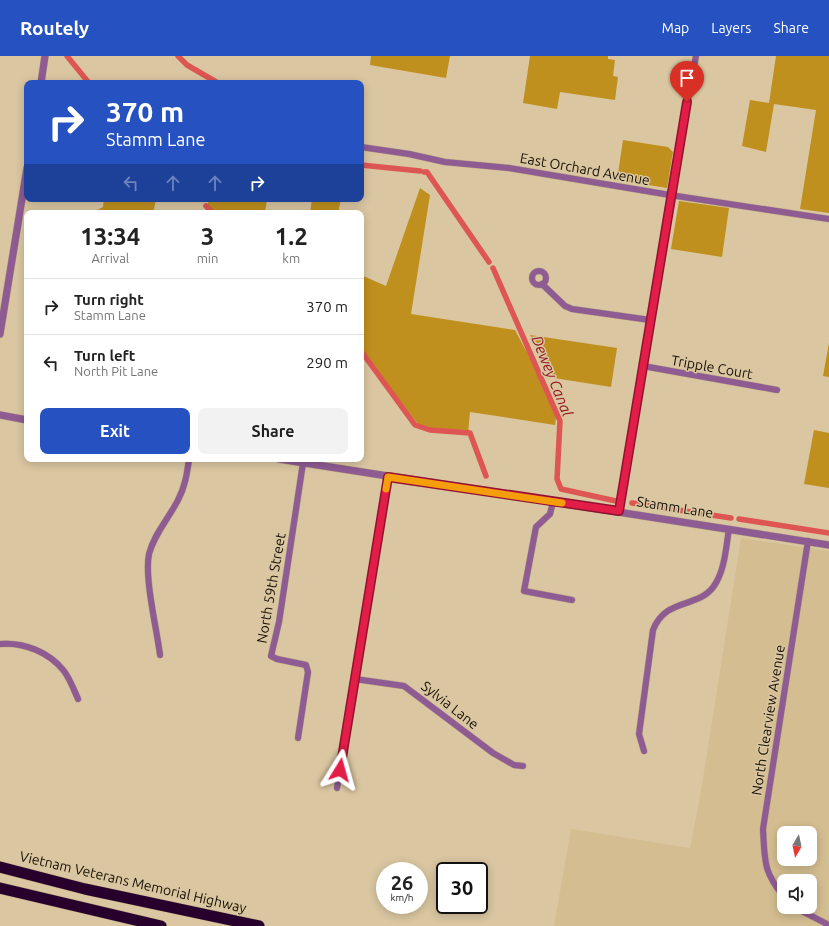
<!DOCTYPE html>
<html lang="en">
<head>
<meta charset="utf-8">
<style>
  body { margin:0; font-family:Ubuntu,sans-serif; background:#f2f2f2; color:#222; height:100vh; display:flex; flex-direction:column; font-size:15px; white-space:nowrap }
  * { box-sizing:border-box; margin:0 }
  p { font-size:13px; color:#767676 }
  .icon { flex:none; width:22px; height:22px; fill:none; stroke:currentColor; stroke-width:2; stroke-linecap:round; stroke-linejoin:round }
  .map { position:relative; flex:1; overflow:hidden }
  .details { position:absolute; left:24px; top:154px; width:340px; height:252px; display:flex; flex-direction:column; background:#fff; border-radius:8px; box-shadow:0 2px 10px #0003 }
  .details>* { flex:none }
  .banner { position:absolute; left:24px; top:24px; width:340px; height:122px; border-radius:8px; box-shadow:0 2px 10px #0003; background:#2552c0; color:#fff; overflow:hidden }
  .needle { width:26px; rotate:189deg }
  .fabs { position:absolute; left:777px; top:770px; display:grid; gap:8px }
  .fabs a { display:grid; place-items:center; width:40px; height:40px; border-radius:8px; background:#fff; box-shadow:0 2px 10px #0003; font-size:20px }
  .speed { position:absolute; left:376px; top:806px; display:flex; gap:8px; font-size:20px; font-weight:700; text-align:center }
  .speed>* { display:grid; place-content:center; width:52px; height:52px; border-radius:50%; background:#fff; box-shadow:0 2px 10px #0003; line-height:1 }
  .speed small { font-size:10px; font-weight:400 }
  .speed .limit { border:2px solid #111; border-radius:6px; background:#fff; color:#111 }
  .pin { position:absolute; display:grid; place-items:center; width:34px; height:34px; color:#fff; margin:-41px -17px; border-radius:50% 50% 50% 0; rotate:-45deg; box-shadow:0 0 4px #0007 }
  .pin .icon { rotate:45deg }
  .me { position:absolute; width:44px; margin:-22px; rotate:8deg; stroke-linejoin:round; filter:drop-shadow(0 0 3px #0008) }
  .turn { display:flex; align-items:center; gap:14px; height:84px; padding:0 16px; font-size:18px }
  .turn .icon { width:52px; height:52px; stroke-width:2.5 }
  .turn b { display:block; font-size:28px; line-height:34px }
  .lanes { display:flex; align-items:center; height:38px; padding:0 16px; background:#0003; justify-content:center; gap:20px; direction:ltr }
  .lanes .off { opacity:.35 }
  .eta { display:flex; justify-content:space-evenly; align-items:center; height:68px; text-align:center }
  .eta b { font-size:24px; font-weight:600; line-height:28px }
  .cta { display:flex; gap:8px; margin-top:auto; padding:8px 16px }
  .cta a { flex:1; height:46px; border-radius:8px; background:#2552c0; color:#fff; font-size:16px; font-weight:600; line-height:46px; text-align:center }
  .cta a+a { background:#f2f2f2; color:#222 }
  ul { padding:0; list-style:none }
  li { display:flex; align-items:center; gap:12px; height:56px; padding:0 16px; border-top:1px solid #e0e0e0 }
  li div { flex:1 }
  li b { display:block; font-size:15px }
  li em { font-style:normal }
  header { display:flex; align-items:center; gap:24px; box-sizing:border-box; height:56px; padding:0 20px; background:#2552c0; color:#fff }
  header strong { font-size:19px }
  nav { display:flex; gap:22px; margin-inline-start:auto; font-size:14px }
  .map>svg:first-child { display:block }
</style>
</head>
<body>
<header>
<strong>Routely</strong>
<nav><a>Map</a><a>Layers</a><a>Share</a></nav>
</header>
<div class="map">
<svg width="829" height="870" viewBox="0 0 829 870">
  <rect width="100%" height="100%" fill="#dac6a1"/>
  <path fill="#d4be91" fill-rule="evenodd" d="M741 482 829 495V870H554L571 773 690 792 701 735ZM784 777H810V803H784ZM784 825H810V851H784Z"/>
  <g fill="#bf901d">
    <path d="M371 0H450L446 22 370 9Z"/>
    <path d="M530 0H608V3L615 4 613 20 618 21 615 44 560 36 557 53 523 47Z"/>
    <path d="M776 0H829V157L800 153 816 54 774 48 766 96 742 90 750 44 769 47Z"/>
    <path d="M623 84 668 91 673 96 667 132 617 124Z"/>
    <path d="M420 132 430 139 411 258 515 274 557 353 555 369 470 356 468 378 421 372 364 298 361 300V219L386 230Z"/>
    <path d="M104 143H156V144L153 157H91L103 151Z"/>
    <path d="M209 143H267L265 157H217L207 150Z"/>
    <path d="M312 143H341L338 157H310Z"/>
    <path d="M679 145 729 152 722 201 671 193Z"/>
    <path d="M530 279 617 292 611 331 554 322Z"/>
    <path d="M829 287V321L823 320Z"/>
    <path d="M814 374 829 377V432L804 428Z"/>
  </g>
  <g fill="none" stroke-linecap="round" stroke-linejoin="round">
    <g stroke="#dd5654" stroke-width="5.5">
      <path d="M67 0 89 27"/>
      <path d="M178 0 187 9 218 27"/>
      <path d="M361 109 420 115"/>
      <path d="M424 116H427L489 206"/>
      <path d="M206 150 213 157"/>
      <path d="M493 212 560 365 557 423 561 433 616 445"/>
      <path d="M361 295 415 369 430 374 470 377 486 420"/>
      <path d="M632 447 731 462"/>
      <path d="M739 463 829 477"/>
    </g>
    <defs>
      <g id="minor">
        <path d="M361 91 409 98 445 106 509 112 670 139 829 163"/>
        <circle cx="539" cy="222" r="7"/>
        <path d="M542 228 565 250 572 253 650 264"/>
        <path d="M643 310 777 334"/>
        <path d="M553 446 550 458 536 471 524 535 572 544"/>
        <path d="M619 455 670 139 696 0"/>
        <path d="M0 588C24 586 49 596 64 615 70 623 74 634 78 643"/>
        <path d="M160 599C157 574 144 521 149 498 154 478 169 462 178 444 185 431 187 418 189 403"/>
        <path d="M355 623 404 630 493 697 514 709 523 710"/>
        <path d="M298 682 308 616 306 609 277 603 271 600 279 566 303 407"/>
        <path d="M644 695 639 678 653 574C666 541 698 553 714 530 725 514 726 491 729 473"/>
        <path d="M337 732 388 421"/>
        <path d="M784 841C763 815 765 806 763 773L808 485"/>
        <path d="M794 851 829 869"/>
      </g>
      <g id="tertiary">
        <path d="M41 27 45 0"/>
        <path d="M0 278 27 112"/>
        <path d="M0 359 27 364"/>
        <path d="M279 403 829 489"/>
      </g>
      <g id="motorway">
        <path d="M0 811 85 833 259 870"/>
        <path d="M0 832 161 870"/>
      </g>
    </defs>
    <use href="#minor" stroke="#b7a585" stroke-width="7"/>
    <use href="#tertiary" stroke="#b7a585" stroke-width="8"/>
    <use href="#motorway" stroke="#b7a585" stroke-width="12"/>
    <use href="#minor" stroke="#8e5b93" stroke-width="6"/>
    <use href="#tertiary" stroke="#8e5b93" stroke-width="7"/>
    <use href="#motorway" stroke="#28002c" stroke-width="11"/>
  </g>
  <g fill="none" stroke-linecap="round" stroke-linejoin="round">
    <defs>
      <path id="route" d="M340 714 388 421 619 455 687 46"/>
    </defs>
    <use href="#route" stroke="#92132f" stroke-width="10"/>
    <use href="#route" stroke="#e11d48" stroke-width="7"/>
    <path stroke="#f59e0b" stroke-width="7" d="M386 433 388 421 562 447"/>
  </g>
  <g text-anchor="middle" stroke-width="3" stroke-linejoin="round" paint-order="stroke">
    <g font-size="14" fill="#181104" stroke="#dac6a1">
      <text transform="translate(585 113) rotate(10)" y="5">East Orchard Avenue</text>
      <text transform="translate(712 311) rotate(10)" y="5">Tripple Court</text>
      <text transform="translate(675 451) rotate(9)" y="5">Stamm Lane</text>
      <text transform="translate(271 532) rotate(-80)" y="5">North 59th Street</text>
      <text transform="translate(450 649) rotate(38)" y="5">Sylvia Lane</text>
      <text transform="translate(768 664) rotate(-81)" y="5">North Clearview Avenue</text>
      <text transform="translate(133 826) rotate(13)" y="5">Vietnam Veterans Memorial Highway</text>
    </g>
    <g font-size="15" font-style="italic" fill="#951721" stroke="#dac6a1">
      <text transform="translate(552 320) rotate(68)" y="5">Dewey Canal</text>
    </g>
  </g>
</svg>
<div class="fabs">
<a><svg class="needle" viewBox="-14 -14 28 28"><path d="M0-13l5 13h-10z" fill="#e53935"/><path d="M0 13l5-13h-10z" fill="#767676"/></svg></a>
<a><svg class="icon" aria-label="sound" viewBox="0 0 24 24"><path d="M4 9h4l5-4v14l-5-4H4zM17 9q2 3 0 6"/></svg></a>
</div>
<div class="speed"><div>26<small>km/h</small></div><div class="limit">30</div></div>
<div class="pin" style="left:687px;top:46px;background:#d93025"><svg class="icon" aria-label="arrive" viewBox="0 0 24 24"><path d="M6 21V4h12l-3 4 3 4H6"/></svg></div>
<svg class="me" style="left:340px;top:714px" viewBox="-20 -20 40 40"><path d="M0-17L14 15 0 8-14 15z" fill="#e11d48" stroke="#fff" stroke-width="4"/></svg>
<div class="banner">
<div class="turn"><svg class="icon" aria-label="right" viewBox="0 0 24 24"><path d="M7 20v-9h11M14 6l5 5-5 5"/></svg><div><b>370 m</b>Stamm Lane</div></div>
<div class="lanes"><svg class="icon off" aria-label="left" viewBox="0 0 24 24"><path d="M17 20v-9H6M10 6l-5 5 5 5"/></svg><svg class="icon off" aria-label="ahead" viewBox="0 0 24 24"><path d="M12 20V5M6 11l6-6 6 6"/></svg><svg class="icon off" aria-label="ahead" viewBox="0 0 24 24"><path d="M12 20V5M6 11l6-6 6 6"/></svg><svg class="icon" aria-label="right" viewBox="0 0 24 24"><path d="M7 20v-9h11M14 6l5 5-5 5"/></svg></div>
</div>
<section class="details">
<div class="eta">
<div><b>13:34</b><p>Arrival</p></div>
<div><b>3</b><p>min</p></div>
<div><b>1.2</b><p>km</p></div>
</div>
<ul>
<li><svg class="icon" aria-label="right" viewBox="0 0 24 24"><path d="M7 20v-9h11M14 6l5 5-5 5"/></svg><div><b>Turn right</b><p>Stamm Lane</p></div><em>370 m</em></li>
<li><svg class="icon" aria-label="left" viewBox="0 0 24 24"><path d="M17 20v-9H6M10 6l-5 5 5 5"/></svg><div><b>Turn left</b><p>North Pit Lane</p></div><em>290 m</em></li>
</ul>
<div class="cta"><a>Exit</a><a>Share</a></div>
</section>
</div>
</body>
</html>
